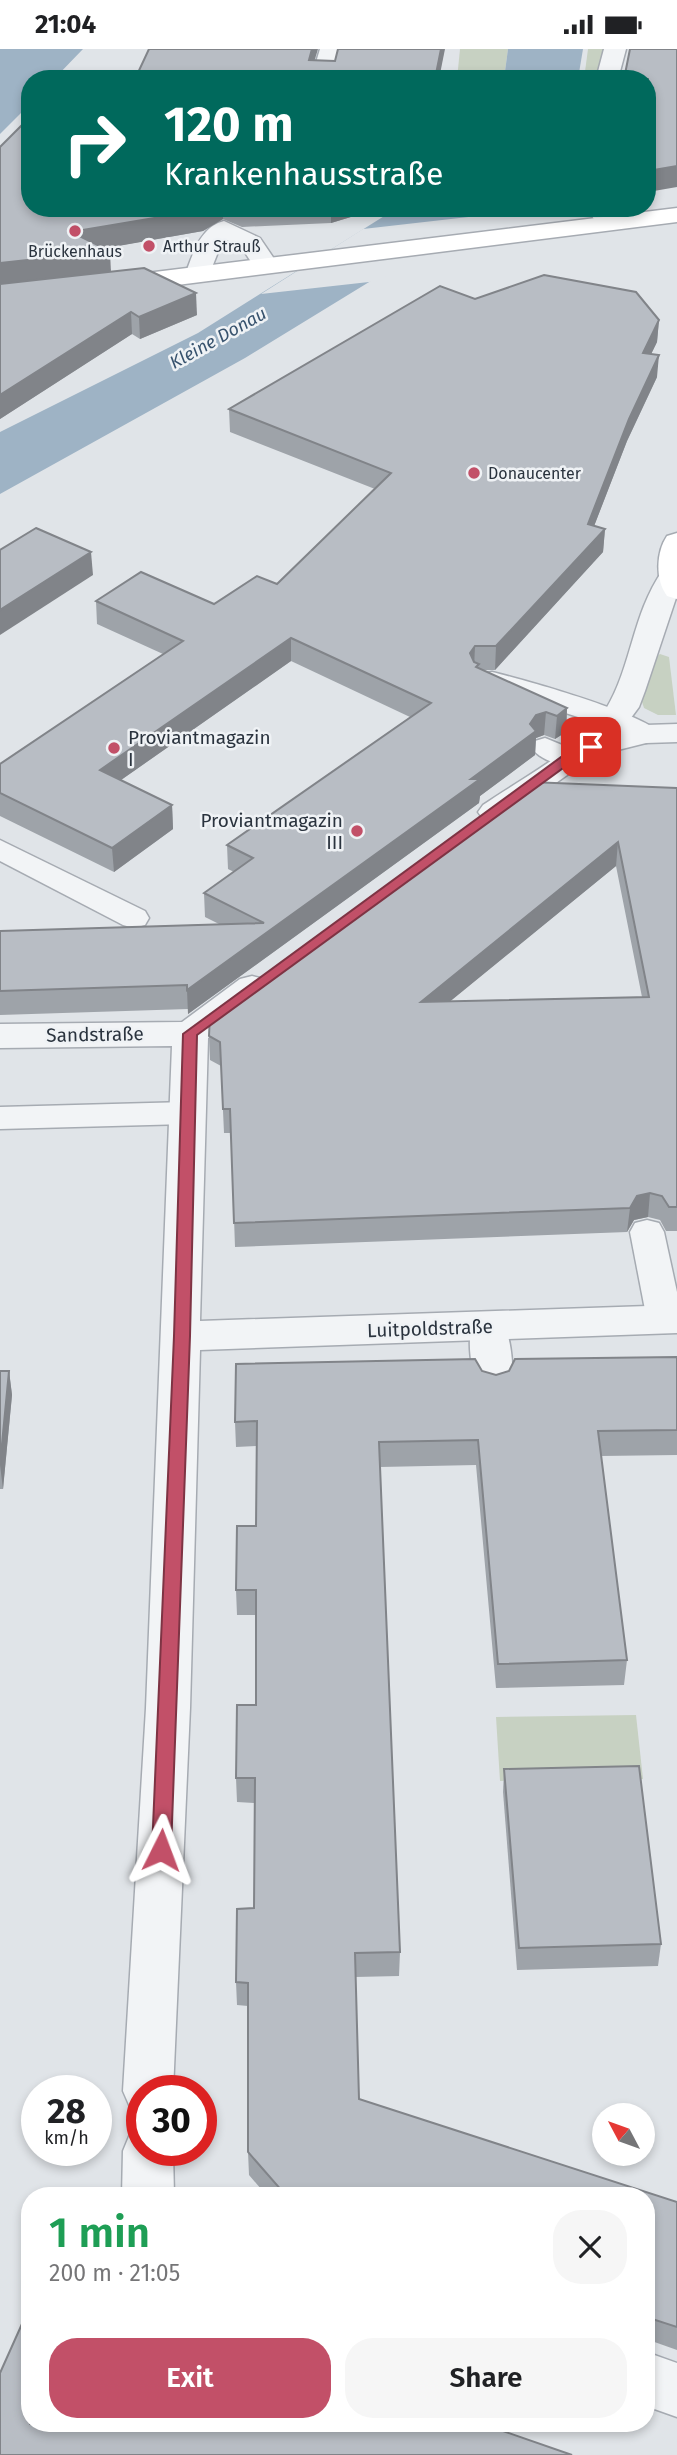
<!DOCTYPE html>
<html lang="en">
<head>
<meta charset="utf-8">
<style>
  body { margin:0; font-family:"Fira Sans",sans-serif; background:#f6f6f6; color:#202124; height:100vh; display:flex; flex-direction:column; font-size:26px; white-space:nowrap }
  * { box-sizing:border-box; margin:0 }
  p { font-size:23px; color:#757577 }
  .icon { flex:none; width:38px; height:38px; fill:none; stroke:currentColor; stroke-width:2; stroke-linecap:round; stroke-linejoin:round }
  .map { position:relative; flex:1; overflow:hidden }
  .drawer { position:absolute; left:21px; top:2138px; width:634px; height:245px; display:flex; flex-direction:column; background:#fff; border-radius:28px; box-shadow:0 4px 10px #0003 }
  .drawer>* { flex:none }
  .hud { position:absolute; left:21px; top:21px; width:635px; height:147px; border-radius:28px; box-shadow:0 4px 10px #0003; background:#00695c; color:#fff; overflow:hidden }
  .needle { width:46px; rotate:311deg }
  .controls { position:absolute; left:592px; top:2054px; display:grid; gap:14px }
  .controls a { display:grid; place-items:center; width:63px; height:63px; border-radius:50%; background:#fff; box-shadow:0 4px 10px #0003; font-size:35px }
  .speed { position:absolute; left:21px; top:2026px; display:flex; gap:14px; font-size:35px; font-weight:700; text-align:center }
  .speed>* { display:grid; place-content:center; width:91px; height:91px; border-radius:50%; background:#fff; box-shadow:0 4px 10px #0003; line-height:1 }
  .speed small { font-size:18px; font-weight:400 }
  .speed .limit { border:10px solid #d22; background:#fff; color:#111 }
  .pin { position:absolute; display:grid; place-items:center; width:60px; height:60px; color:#fff; margin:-30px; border-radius:14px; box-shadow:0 4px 10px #0006 }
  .me { position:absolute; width:77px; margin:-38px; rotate:3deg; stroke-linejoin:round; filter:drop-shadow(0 0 5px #0008) }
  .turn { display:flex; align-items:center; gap:24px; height:147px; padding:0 28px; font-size:32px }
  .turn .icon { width:91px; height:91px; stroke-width:2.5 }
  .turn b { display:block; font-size:49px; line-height:60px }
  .round { display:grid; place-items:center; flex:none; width:74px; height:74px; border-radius:28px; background:#f6f6f6 }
  .overview { display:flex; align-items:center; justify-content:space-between; height:119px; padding:0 28px }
  h1 { font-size:42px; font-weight:600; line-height:52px; color:#1e9e55 }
  .button { display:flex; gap:14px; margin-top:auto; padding:14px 28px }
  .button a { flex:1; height:80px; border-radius:28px; background:#c25068; color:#fff; font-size:28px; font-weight:600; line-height:80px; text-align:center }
  .button a+a { background:#f6f6f6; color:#202124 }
  .status { display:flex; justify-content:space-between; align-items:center; height:49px; padding:0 35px; background:#fff; direction:ltr }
  .status svg { height:19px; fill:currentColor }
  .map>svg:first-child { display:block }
</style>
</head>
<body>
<div class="status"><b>21:04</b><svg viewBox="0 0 49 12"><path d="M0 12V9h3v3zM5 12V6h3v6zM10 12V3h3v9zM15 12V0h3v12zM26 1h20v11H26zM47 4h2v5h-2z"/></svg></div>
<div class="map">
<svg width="677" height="2406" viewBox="0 0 677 2406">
  <rect width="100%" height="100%" fill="#e0e4e8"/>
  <g fill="#c7d1c2">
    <path d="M460 0H508L504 30H457Z"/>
    <path d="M588 0H615L607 30H584Z"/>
    <path d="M660 605 669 608 676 666H658L644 659 641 650 655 609Z"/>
    <path d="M636 1666 643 1730 500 1732 496 1668Z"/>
  </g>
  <g fill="#9eb3c5">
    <path d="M0 0H83L54 30H30V55L0 85Z"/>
    <path d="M508 0H583L578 30H504Z"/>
    <path d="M397 159H490L245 309 0 445V383L198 284Z"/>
  </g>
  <path fill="#e0e4e8" d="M486 166 378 232 261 245 363 180Z"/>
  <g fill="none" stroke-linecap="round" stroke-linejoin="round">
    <defs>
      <g id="lane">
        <path d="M492 623C521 630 647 665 660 685L656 691 646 694 636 691 606 677 482 637 478 631 482 625Z"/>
        <path d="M545 689 579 703 583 709 579 715C564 719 540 712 531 698L535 692Z"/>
        <path d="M0 791 145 862 149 869 145 876 134 879 123 876 0 812Z"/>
        <path d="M187 1053 199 1056 204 1064 199 1072 187 1075 0 1080V1058Z"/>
        <path d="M647 1171 659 1174 664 1183 677 1243V1280L665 1284 652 1280 647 1271 630 1183 635 1174Z"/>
        <path d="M488 1265 501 1269C511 1286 517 1327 507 1345L494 1349 481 1345C471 1327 465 1286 475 1269Z"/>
      </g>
      <g id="street">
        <path d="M320 0H342L333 30H311Z"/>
        <path d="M604 0H626L618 30H596Z"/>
        <path d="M588 159H612L620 175 617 180H599Z"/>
        <path d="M224 172 260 189 279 217 275 222H257L242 199 227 191 220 198 207 231H189L185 226C193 205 200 178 224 172Z"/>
        <path d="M677 518V546L645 642 639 658 622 681 646 676 677 675V693L646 694 594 707 505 770 494 773 483 770 478 763 483 756C519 731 583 698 606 660 632 617 632 565 663 521Z"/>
        <path d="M252 927 264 930 269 938 264 946 208 989 200 1272 677 1256V1284L200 1301 190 1659 173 2042H142V2063L130 2058 123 2042 146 1659 172 997 0 999V975L182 973 240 930Z"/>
        <path d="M142 2081V2102H173L174 2147H122L123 2102 130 2085Z"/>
        <path d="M646 2303 677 2314V2368L646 2357Z"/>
      </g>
      <g id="secondary">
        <path d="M677 159V173L114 244 105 241 101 236 105 231 114 228Z"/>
        <path d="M677 484V550L667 547C655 531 656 503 667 487Z"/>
      </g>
    </defs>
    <use href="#lane" stroke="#a6abb2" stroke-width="3"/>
    <use href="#street" stroke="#a6abb2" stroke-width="3"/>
    <use href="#secondary" stroke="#a6abb2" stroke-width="3"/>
    <use href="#lane" fill="#f2f4f6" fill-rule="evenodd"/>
    <use href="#street" fill="#f2f4f6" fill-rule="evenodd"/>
    <use href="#secondary" fill="#fff" fill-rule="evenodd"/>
  </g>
  <g fill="#9ea3a9" fill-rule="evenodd">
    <path d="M0 98 30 159H372L364 164 331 174 242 178 223 170 203 182 105 199 111 223 197 266 140 290 132 285 0 370Z"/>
    <path d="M475 250 659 271 657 293 651 305 657 328 627 392 594 477 605 480 603 503 495 621H482L567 659 566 683 555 690 544 686 536 689 535 706 480 747 479 754 188 965V960L0 966V882L219 875 205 868 204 844 234 823 228 820 227 796 410 668 291 612 121 731 172 756 173 780 114 823 0 767V715L163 605 97 575 96 552 214 555 277 535 375 440 230 383 229 360Z"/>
    <path d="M677 739V1182H666L660 1171 648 1168 634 1171 627 1183 235 1198 231 1084H224L221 1017 210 1011 209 987ZM616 817 642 948 450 952Z"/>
    <path d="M677 1308V1406L601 1407 627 1611 624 1636 496 1639 476 1416 380 1418 400 1903 399 1927 355 1928 359 2050 677 2153V2301L646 2290V2147H267L249 2126 248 2103V1957L237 1956 236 1933 254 1859V1754L237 1753 236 1729 256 1656V1566H237L236 1541 256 1477V1397L236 1398 235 1373 482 1322 496 1326Z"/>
    <path d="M0 1322H9L12 1346 3 1440H0Z"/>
    <path d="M504 1720 661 1895 658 1917 517 1921 503 1743Z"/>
  </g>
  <g fill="#818489">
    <path d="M312 0H318L309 30V11Z"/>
    <path d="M441 0H445L439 30H435Z"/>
    <path d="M677 117V138L648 143V122Z"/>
    <path d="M205 159H223V170L203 182 73 205 71 183Z"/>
    <path d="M331 159H372L364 164 331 174Z"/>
    <path d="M110 202 111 224 0 236V214Z"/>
    <path d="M196 244 197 266 140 290 139 268Z"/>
    <path d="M131 263 132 285 0 370V346Z"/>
    <path d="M659 271 657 293 641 326 643 304Z"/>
    <path d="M659 306 657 328 627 392 586 498 588 475 629 370Z"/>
    <path d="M605 480 603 503 495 621 496 597Z"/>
    <path d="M91 503 93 526 0 586V561Z"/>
    <path d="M291 589V612L101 745 100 721Z"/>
    <path d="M475 597 474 620 470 604Z"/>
    <path d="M567 659 566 683 555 690 557 667Z"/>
    <path d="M546 663 544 686 536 689 535 706 480 747 479 754 188 965 187 941 471 730 530 675 536 666Z"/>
    <path d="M172 756 173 780 114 823 112 799Z"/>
    <path d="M618 793 616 817 420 977 421 953Z"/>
    <path d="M650 1144 648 1168 634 1171 627 1183 630 1159 637 1147Z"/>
    <path d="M9 1322 12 1346 3 1440 0 1416Z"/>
  </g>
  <g fill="#b8bdc4" stroke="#818489" stroke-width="2" fill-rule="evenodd">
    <path d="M149 0H312L309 11 335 12 338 0H441L435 30H135Z"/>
    <path d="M630 0H677V117L648 122V30H624Z"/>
    <path d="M69 27 90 30H67Z"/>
    <path d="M30 68V159H205L202 161 71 183 110 202 0 214V98Z"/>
    <path d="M144 219 196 244 139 268 131 263 0 346V235Z"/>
    <path d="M544 226 636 243 659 271 643 304 659 306 629 370 588 475 605 480 496 597H475L470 604 474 613 479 615 476 618 567 659 557 667 546 663 536 666 530 675 536 682 471 730H480L187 941V936L0 942V882L264 874 204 844 253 809 227 796 431 654 291 589 100 721 172 756 112 799 0 744V715L183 592 96 552 141 523 214 555 257 527 277 535 391 424 229 360 440 237 475 250Z"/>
    <path d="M36 479 91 503 0 561V501Z"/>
    <path d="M530 733 677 739V1158H669L662 1147 650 1144 637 1147 630 1159 234 1174 230 1060H223L220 993 209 987 210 966ZM618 793 649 948 421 953Z"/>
    <path d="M677 1308V1381L598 1382 627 1611 498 1615 478 1391 379 1393 400 1903 355 1904 359 2050 677 2153V2278L646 2268V2147H298L282 2142 248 2103V1934L236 1933 237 1860 254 1859 255 1729H236L237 1656H256V1541H236L237 1477H256L257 1372 235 1373 236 1315 475 1310 482 1322 496 1326 509 1322 515 1310Z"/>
    <path d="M0 1322H9L0 1416Z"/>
    <path d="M639 1717 661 1895 519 1899 504 1720Z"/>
    <path d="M30 2257V2375H483L572 2406H0V2324Z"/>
  </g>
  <path fill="#c25068" stroke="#7e3444" stroke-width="2" d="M591 695 598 698 581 706 197 986 190 1287 171 1801 168 1807H155L152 1801 174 1287 183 985 572 700Z"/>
  <g fill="#c25068" stroke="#eff2f5" stroke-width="2.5">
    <circle cx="75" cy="182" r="7"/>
    <circle cx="149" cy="197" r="7"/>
    <circle cx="474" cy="424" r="7"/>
    <circle cx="114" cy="699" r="7"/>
    <circle cx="357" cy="782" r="7"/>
  </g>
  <g text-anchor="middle" stroke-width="5" stroke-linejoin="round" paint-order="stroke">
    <g font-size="16" fill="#2a333e" stroke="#eff2f5" text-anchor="start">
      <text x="163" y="203">Arthur Strauß</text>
      <text x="75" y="208" text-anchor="middle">Brückenhaus</text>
      <text x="488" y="430">Donaucenter</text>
    </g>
    <g font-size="18" font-style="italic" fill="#38536e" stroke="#eff2f5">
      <text transform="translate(218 289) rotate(-29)" y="6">Kleine Donau</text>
    </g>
    <g font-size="19" fill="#2a333e" stroke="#eff2f5" text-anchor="start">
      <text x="128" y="695">Proviantmagazin<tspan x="128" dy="22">I</tspan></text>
      <text x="343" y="778" text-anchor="end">Proviantmagazin<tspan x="343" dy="22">III</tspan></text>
    </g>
    <g font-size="19" fill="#2a333e" stroke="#eff2f5">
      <text transform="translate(95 985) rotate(-1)" y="7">Sandstraße</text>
      <text transform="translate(430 1279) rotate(-2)" y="7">Luitpoldstraße</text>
    </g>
  </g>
</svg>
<div class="controls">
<a><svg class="needle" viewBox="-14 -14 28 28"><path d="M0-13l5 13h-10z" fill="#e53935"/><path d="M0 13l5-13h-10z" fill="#757577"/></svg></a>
</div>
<div class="speed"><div>28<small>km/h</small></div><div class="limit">30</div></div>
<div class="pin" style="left:591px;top:698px;background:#d93025"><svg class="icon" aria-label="arrive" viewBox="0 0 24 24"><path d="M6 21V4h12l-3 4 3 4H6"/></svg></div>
<svg class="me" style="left:161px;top:1801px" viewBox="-20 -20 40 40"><path d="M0-17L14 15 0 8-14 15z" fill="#c25068" stroke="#fff" stroke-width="4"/></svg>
<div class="hud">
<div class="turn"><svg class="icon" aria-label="right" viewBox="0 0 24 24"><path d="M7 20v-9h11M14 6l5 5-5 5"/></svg><div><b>120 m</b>Krankenhausstraße</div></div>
</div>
<section class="drawer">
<div class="overview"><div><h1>1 min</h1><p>200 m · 21:05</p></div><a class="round"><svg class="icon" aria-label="close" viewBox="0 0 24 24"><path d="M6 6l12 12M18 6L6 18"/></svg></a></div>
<div class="button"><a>Exit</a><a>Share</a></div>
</section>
</div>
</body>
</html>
